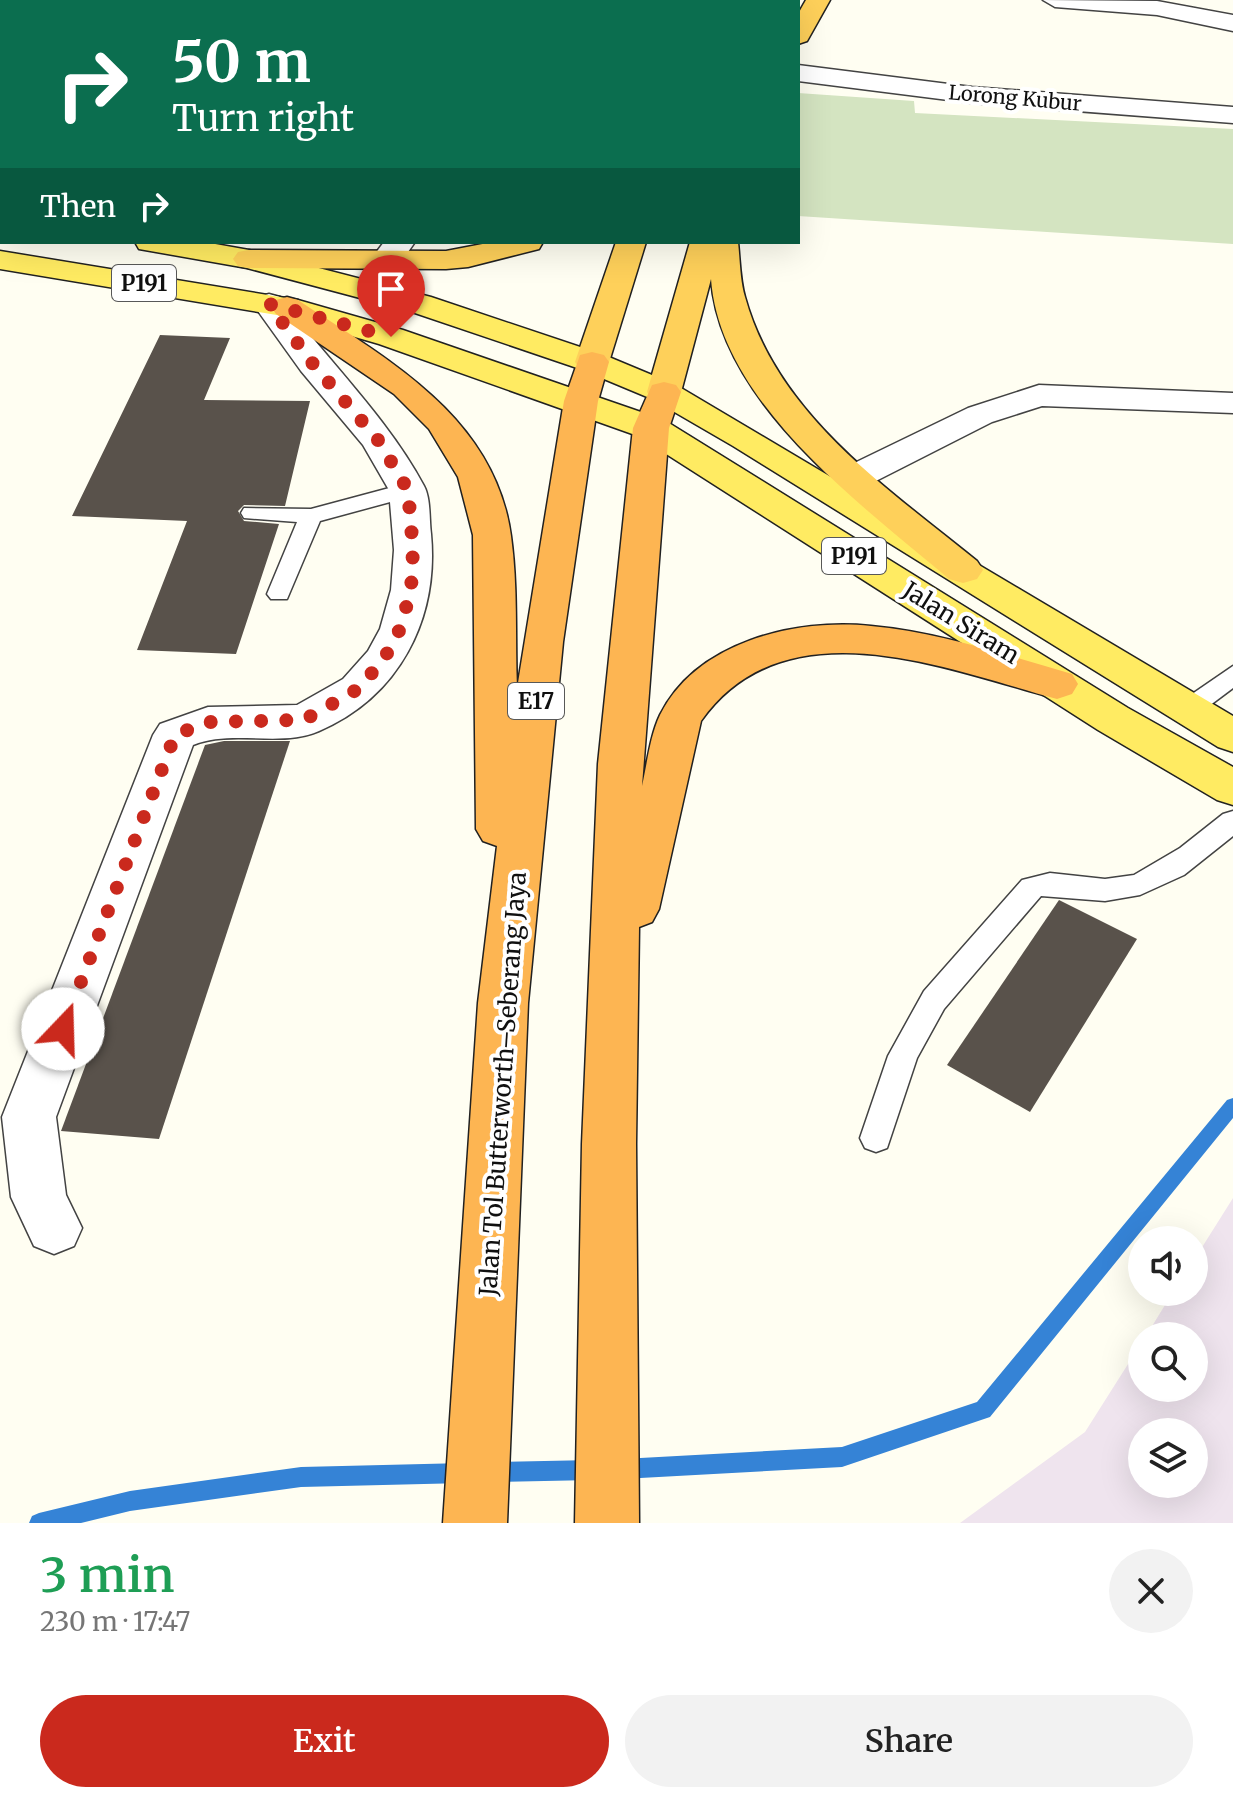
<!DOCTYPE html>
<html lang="en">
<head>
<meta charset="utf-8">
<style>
  body { margin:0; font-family:Merriweather,serif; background:#f2f2f2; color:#222; height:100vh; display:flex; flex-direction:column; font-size:30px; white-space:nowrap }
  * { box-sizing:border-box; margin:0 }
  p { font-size:26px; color:#767676 }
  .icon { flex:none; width:44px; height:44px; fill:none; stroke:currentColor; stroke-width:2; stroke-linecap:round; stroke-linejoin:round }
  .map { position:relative; height:1523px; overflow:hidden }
  .drawer { display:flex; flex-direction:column; background:#fff; flex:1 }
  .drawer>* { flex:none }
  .guide { position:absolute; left:0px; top:0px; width:800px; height:244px; box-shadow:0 8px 32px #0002; background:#0b6e4f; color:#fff; overflow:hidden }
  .buttons { position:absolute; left:1128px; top:1226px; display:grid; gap:16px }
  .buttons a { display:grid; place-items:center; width:80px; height:80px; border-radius:50%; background:#fff; box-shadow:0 8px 32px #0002; font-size:40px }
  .pin { position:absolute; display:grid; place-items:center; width:68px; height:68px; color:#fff; margin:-82px -34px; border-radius:50% 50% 50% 0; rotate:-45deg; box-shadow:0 0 8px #0007 }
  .pin .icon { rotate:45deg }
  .me { position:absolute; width:88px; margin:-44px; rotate:21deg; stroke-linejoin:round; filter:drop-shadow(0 0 6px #0008) }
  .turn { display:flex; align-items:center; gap:28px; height:168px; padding:0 40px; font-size:36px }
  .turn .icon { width:104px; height:104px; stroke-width:2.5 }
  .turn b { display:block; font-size:56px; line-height:68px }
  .then { display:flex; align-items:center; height:76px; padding:0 40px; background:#0003; gap:16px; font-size:30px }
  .round { display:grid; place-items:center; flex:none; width:84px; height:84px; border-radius:42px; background:#f2f2f2 }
  .overview { display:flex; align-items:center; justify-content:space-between; height:136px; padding:0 40px }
  h1 { font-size:48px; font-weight:600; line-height:60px; color:#1e9e55 }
  .cta { display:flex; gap:16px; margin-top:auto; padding:16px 40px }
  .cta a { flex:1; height:92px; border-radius:48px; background:#ca291d; color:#fff; font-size:32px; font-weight:600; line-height:92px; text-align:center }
  .cta a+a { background:#f2f2f2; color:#222 }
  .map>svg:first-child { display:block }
</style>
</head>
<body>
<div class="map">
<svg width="1233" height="1523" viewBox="0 0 1233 1523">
  <rect width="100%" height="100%" fill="#fffef2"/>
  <path fill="#efe4ee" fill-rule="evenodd" d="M1233 1198V1523H960L1085 1432 1142 1342V1388H1194V1336H1146L1173 1292H1194V1260ZM1142 1432H1194V1484H1142Z"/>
  <path fill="#d4e4c1" d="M798 93 914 101 915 113 1233 129V244L798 216Z"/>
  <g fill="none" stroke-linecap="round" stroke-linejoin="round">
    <g fill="#3583d6" fill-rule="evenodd">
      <path d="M1233 1098V1118L990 1417 842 1467 622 1479 615 1476 612 1469 615 1462 622 1459 842 1447 977 1402 1227 1100Z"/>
      <path d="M593 1460 600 1463 603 1470 600 1477 593 1480 490 1482 483 1479 480 1472 483 1465 490 1462Z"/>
      <path d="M465 1463 472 1466 475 1473 472 1480 465 1483 301 1487 130 1511 81 1523H29L32 1516 39 1513 130 1491 301 1467Z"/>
    </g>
  </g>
  <g fill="#59524b">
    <path d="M160 335 230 338 204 400 310 401 285 506 244 505 238 511 244 521 279 524 236 654 137 650 187 521 72 516Z"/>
    <path d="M224 741H290L159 1139 61 1131 205 745Z"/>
    <path d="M1059 900 1137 939 1030 1112 947 1065Z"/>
  </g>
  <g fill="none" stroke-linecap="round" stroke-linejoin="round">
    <defs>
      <g id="service">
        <path d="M0 47 2 48V58L0 57Z"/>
        <path d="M408 483 416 485 419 490 416 495 320 521 287 599H271L267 594 297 522 244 518 241 513 244 508 311 509Z"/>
        <path d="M1233 666V688L1197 715H1179L1175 709 1179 703Z"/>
        <path d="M1233 811V836L1184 875 1140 895 1105 901 1041 896 944 1009 917 1058 887 1148 876 1152 865 1148 860 1138 888 1056 924 991 1022 880 1050 873 1105 879 1134 875 1180 848 1223 814Z"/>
      </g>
      <g id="minor">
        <path d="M1043 0 1157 1 1233 15V31L1157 15 1055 7Z"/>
        <path d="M798 65 972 87 1233 107V123L972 103 798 81Z"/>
        <path d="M384 242H415L396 269H374L369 262Z"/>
        <path d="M269 294 280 297C327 360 388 418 424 486 431 499 429 520 431 534 439 619 399 697 319 731 280 748 233 729 193 745L56 1117 66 1195 82 1228 74 1246 54 1254 34 1246 11 1197 2 1117 153 735 160 724 208 707 297 705 343 679 368 651 380 629 391 590 394 550 389 490 363 445 301 371 253 304 258 297Z"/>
        <path d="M1039 385 1233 393V413L1042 406 992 422 868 485 855 488 842 485 837 477 842 469 968 408Z"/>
      </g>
      <g id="primary">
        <rect x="0" y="213" width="2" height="19"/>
        <path d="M135 242H204L249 250 431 297 604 355 676 385 1233 716V752L1218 747 733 446 652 399 580 369 409 311 247 268 139 249Z"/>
        <path d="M0 251 298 300 403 330 664 420 1128 708 1233 767V805L1217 800 1098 730 638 436 379 344 283 316 0 269Z"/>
      </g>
      <g id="trunk">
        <path d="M806 0H830L807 41 798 44V14Z"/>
        <path d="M493 242H543L539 249 468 267 446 269 249 268 238 266 233 259 238 252 249 250 446 251Z"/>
        <path d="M616 242H646L609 362 604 369 592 372 580 369 575 362Z"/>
        <path d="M690 242H738C740 260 740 280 745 297 777 414 887 488 977 561L983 570 977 579 963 583 949 579C862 505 720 403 711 279L681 392 676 399 664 402 652 399 647 392Z"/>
      </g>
      <g id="motorway">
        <path d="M287 297 298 300C388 360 495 417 511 536 518 586 515 639 517 689L564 401 580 355 592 352 604 355 609 362 598 401 563 642 528 1003 507 1523H443L478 1003 497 846 483 841 476 829 473 535 458 477 429 429 394 394 276 314 271 307 276 300Z"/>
        <path d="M664 382 676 385 681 392 669 428 642 786C647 764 650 736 660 715 696 642 795 618 871 626 938 632 1007 655 1072 674L1078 684 1072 694 1057 699C944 668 784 603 701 721L659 909 652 922 639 927 636 1144 639 1523H575L582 1144 598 764 633 428 652 385Z"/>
      </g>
    </defs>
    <use href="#service" stroke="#434343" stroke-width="3"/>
    <use href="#minor" stroke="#434343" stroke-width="3"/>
    <use href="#primary" stroke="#212121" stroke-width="3"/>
    <use href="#trunk" stroke="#212121" stroke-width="3"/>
    <use href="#motorway" stroke="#212121" stroke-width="3"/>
    <use href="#service" fill="#fff" fill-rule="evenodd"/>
    <use href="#minor" fill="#fff" fill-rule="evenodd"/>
    <use href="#primary" fill="#ffeb62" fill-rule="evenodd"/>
    <use href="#trunk" fill="#fed05a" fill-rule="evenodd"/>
    <use href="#motorway" fill="#fdb552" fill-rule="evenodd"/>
  </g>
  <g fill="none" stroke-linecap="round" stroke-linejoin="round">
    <path stroke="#ca291d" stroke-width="14" stroke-dasharray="0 25.2" d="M63 1029 175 735 208 722 304 720 358 689 384 659 400 629 411 590 413 550 408 490 378 440 313 364 269 304 391 337"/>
  </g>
  <g text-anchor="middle" stroke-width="8" stroke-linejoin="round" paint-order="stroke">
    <g font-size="20" fill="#101010" stroke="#fff">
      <text transform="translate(1015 98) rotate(5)" y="7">Lorong Kubur</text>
    </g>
    <g fill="#fff" stroke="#585858" stroke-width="2">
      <rect x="112" y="265" width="64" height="36" rx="6"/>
      <rect x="822" y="538" width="64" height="36" rx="6"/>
      <rect x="508" y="683" width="56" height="36" rx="6"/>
    </g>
    <g font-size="22" font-weight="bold" fill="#101010">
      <text x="144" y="291">P191</text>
      <text x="854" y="564">P191</text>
      <text x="536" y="709">E17</text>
    </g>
    <g font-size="24" fill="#101010" stroke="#fff">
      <text transform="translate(961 623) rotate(32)" y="8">Jalan Siram</text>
      <text transform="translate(503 1084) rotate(-86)" y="8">Jalan Tol Butterworth–Seberang Jaya</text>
    </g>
  </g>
</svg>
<div class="buttons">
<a><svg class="icon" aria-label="sound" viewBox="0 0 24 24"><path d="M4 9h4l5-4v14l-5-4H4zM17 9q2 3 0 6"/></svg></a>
<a><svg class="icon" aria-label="search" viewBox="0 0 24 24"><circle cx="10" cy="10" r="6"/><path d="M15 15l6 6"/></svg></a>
<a><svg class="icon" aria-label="layers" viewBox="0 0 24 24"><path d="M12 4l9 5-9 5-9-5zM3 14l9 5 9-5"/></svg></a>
</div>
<div class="pin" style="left:391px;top:337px;background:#d93025"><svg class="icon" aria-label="arrive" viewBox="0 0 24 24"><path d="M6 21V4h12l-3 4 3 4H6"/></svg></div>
<svg class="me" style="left:63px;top:1029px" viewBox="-20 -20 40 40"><circle r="19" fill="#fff"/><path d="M0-13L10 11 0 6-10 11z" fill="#ca291d"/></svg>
<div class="guide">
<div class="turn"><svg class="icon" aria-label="right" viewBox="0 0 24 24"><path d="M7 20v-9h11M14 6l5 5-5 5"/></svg><div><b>50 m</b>Turn right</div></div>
<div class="then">Then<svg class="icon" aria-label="right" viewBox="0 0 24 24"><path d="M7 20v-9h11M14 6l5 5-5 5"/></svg></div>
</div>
</div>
<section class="drawer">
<div class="overview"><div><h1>3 min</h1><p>230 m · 17:47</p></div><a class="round"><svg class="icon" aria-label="close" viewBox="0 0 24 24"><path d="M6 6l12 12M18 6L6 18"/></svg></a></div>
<div class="cta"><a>Exit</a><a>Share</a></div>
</section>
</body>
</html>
